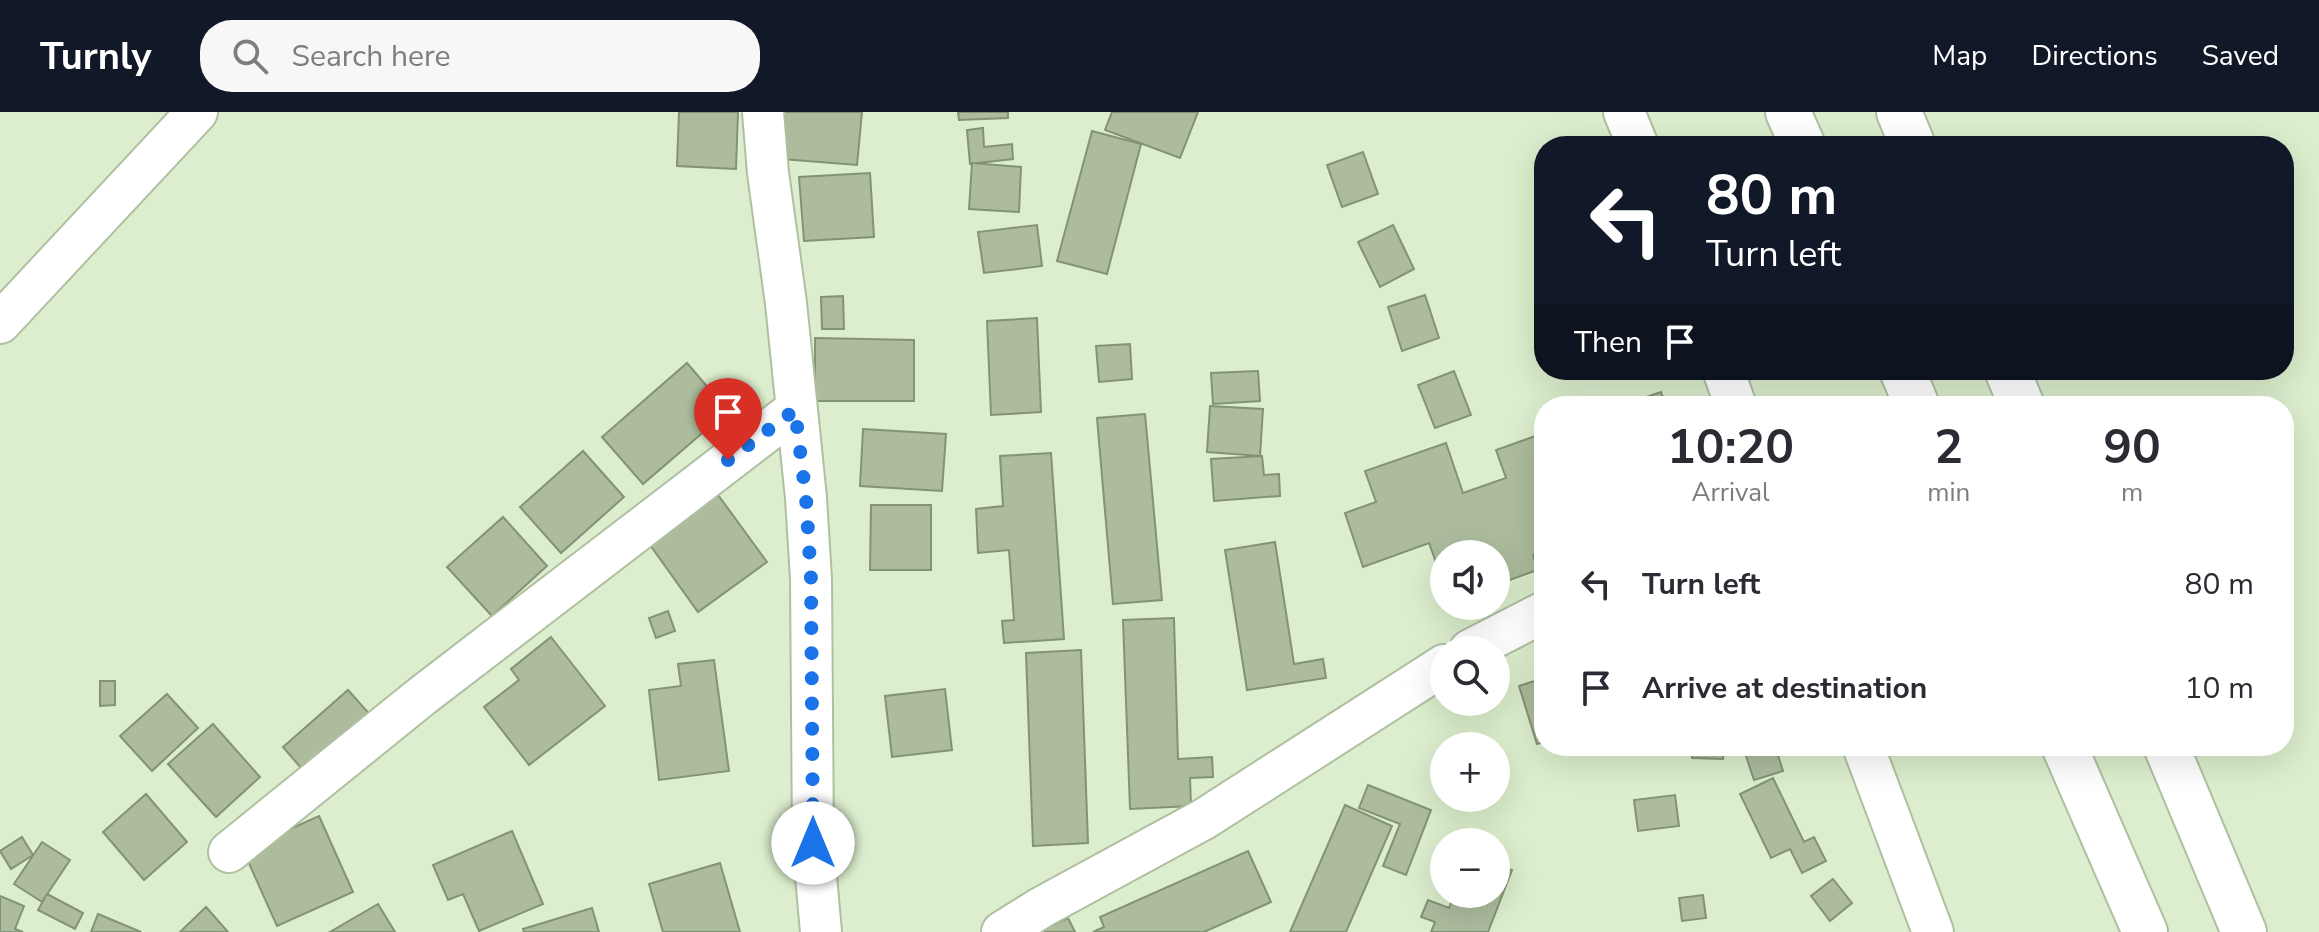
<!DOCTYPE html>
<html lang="en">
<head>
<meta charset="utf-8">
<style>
  body { margin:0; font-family:"Nunito Sans",sans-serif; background:#f7f7f7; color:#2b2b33; height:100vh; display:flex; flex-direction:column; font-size:30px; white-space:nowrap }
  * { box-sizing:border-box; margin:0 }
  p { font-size:26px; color:#7c7c81 }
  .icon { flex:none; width:44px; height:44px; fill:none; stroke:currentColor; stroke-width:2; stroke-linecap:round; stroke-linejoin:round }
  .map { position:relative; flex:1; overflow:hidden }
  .side { position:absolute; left:1534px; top:284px; width:760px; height:360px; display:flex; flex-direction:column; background:#fff; border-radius:32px; box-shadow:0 8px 32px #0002 }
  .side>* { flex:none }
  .hud { position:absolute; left:1534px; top:24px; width:760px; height:244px; border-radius:32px; box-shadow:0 8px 32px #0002; background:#111827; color:#fff; overflow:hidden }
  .fabs { position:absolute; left:1430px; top:428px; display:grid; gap:16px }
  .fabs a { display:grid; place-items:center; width:80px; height:80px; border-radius:50%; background:#fff; box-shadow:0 8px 32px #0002; font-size:40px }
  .pin { position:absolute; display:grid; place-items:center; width:68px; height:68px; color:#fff; margin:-82px -34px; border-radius:50% 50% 50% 0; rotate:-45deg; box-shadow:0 0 8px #0007 }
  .pin .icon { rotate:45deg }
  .me { position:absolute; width:88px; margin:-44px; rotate:0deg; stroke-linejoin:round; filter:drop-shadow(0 0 6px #0008) }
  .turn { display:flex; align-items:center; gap:28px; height:168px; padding:0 40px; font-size:36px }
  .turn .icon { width:104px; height:104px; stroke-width:2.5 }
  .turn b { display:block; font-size:56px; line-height:68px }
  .then { display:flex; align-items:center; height:76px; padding:0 40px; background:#0003; gap:16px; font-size:30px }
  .eta { display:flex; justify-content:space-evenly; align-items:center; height:136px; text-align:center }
  .eta b { font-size:48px; font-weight:700; line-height:56px }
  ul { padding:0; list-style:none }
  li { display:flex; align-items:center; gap:24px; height:104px; padding:0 40px }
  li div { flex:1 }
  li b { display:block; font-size:30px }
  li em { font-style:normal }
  header { display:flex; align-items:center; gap:48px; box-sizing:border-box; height:112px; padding:0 40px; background:#111827; color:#fff }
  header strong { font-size:38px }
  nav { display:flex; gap:44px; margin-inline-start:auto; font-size:28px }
  .search { width:560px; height:72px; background:#f7f7f7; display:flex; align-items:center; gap:20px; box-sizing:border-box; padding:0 28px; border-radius:32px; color:#7c7c81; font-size:30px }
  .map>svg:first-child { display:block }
</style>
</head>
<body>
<header>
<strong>Turnly</strong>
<div class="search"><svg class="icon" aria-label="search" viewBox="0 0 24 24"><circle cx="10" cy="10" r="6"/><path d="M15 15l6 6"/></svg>Search here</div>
<nav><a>Map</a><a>Directions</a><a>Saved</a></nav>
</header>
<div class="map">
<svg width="2319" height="820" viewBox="0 0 2319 820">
  <rect width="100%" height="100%" fill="#dceecd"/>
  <g fill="#acbc9d" stroke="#839375" stroke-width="2">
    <path d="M679 0H738L736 57 677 54Z"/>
    <path d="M773 0H862L857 53 769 46Z"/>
    <path d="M958 0H1008V6L959 8Z"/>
    <path d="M1112 0H1198L1180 46 1105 18Z"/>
    <path d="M983 16 984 35 1012 32 1013 47 970 52 967 18Z"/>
    <path d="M1092 19 1141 32 1107 162 1057 149Z"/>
    <path d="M1363 40 1378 82 1342 95 1327 53Z"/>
    <path d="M972 51 1021 55 1019 100 969 97Z"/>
    <path d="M870 61 874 125 804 129 799 65Z"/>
    <path d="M1037 113 1042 154 984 161 978 120Z"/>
    <path d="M1393 113 1414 157 1380 175 1358 130Z"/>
    <path d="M1425 183 1439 226 1402 239 1388 195Z"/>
    <path d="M843 184 844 217H822L821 185Z"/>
    <path d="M1037 206 1041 300 991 303 987 209Z"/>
    <path d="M815 226 914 228V289H815Z"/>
    <path d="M1130 232 1132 267 1099 270 1096 234Z"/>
    <path d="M687 251 728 299 643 372 602 325Z"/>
    <path d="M1258 259 1260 289 1213 292 1211 261Z"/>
    <path d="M1454 259 1471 303 1435 316 1418 273Z"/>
    <path d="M1661 280 1666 294H1620Z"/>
    <path d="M1210 294 1263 297 1260 344 1207 340Z"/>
    <path d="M1145 302 1162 488 1113 492 1097 306Z"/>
    <path d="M863 317 946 322 942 379 860 374Z"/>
    <path d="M1544 321V439L1533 443 1537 458 1496 473V442H1444V473L1429 431 1363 455 1345 401 1376 390 1365 359 1446 331 1463 381 1506 366 1496 338Z"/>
    <path d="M583 339 624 385 561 441 520 395Z"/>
    <path d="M1051 341 1064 527 1004 531 1002 509 1014 508 1009 438 978 441 976 397 1003 394 1000 344Z"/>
    <path d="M1262 344 1264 363 1279 362 1280 384 1214 389 1211 347Z"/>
    <path d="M713 376 767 450 698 500 645 426Z"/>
    <path d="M871 393H931V458H870Z"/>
    <path d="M503 405 547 454 492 504 447 455Z"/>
    <path d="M1275 430 1294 552 1323 547 1326 566 1247 578 1225 438Z"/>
    <path d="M668 499 675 519 656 526 649 506Z"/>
    <path d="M1174 506 1178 647 1212 645 1213 665 1190 666 1191 694 1130 697 1123 508Z"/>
    <path d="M551 525 605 594 529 653 484 595 519 568 511 557Z"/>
    <path d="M1081 538 1088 731 1033 734 1026 541Z"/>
    <path d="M714 548 729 659 659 668 649 578 681 574 678 552Z"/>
    <path d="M1544 566V630L1537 632 1519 574Z"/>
    <path d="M100 569H115V593L100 594Z"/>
    <path d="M945 577 952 638 892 645 885 584Z"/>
    <path d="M348 578 372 605 307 663 283 635Z"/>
    <path d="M167 582 198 616 152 659 120 624Z"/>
    <path d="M213 612 260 665 216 705 168 652Z"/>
    <path d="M1692 634H1724L1723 647 1692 646Z"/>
    <path d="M1767 634H1775L1783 659 1754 668 1745 641Z"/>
    <path d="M1773 666 1804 730 1814 725 1826 749 1802 761 1790 737 1771 746 1740 682Z"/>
    <path d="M1368 673 1431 698 1406 763 1383 754 1400 712 1359 696Z"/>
    <path d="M146 682 187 730 144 768 103 720Z"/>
    <path d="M1675 683 1679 714 1638 719 1634 688Z"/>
    <path d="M1345 693 1392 714 1346 820H1290Z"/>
    <path d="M319 704 353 780 277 814 243 738Z"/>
    <path d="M512 719 543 792 479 819 463 782 448 788 433 753Z"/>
    <path d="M22 725 33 743 11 757 0 739Z"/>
    <path d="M42 730 70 748 42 790 14 772Z"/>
    <path d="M1248 739 1271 790 1204 820H1093L1104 815 1100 805Z"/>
    <path d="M720 751 740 820H663L649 772Z"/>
    <path d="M1496 752 1512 758 1488 820H1431L1435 810 1421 805 1428 788 1449 796 1454 782H1496Z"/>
    <path d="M1833 767 1852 791 1830 809 1811 784Z"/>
    <path d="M47 782 83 801 75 817 38 798Z"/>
    <path d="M1703 783 1706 806 1682 809 1679 786Z"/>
    <path d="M0 784 24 794 15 817 23 820H0Z"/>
    <path d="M378 792 395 820H330Z"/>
    <path d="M206 795 228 820H180Z"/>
    <path d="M592 796 599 820H524L523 817Z"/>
    <path d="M98 802 141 820H91Z"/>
    <path d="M1068 806 1075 820H1036Z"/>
  </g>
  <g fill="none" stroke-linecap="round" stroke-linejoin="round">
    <defs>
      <g id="street">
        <path d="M763 0 768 61 786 191 806 386 811 467 813 731 821 820"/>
        <path d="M1624 0 1638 34"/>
        <path d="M0 211 197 0"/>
        <path d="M1723 258 1736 294"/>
        <path d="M1470 538 1544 500"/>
        <path d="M1863 634 1933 820"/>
        <path d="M229 740 422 584 795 298"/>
        <path d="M1002 820 1042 795 1204 707 1444 553"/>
      </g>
      <g id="highway">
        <path d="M1788 0 1803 34"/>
        <path d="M1899 0 1913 34"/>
        <path d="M1902 258 1917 294"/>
        <path d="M2007 258 2022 294"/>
        <path d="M2064 634 2145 820"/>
        <path d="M2166 634 2244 820"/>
      </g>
    </defs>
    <use href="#street" stroke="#afc0a1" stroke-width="44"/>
    <use href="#highway" stroke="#afc0a1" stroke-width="48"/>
    <use href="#street" stroke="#fff" stroke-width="40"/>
    <use href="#highway" stroke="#fff" stroke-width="44"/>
  </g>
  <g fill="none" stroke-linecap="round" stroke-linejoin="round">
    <path stroke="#1a73e8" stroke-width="14" stroke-dasharray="0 25.2" d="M728 348 795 298 806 386 811 467 813 731"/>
  </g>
</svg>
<div class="fabs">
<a><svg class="icon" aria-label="sound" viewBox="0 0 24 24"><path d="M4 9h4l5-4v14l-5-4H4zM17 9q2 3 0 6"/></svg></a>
<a><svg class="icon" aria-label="search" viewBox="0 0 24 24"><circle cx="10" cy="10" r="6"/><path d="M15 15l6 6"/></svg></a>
<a>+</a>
<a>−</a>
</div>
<div class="pin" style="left:728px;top:348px;background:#d93025"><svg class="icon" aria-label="arrive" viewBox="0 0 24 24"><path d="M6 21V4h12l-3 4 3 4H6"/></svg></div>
<svg class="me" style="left:813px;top:731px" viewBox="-20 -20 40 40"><circle r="19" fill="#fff"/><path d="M0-13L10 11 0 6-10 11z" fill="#1a73e8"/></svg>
<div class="hud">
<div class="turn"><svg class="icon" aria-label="left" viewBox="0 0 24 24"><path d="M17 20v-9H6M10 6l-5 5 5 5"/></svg><div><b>80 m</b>Turn left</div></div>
<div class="then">Then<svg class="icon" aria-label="arrive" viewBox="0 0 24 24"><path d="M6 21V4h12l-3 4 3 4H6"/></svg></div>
</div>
<section class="side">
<div class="eta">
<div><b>10:20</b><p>Arrival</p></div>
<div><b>2</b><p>min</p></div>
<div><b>90</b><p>m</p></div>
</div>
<ul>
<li><svg class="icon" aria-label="left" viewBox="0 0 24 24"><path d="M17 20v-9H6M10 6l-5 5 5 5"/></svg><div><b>Turn left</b></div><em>80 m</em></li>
<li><svg class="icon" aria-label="arrive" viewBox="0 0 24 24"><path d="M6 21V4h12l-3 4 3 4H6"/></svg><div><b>Arrive at destination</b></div><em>10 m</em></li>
</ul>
</section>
</div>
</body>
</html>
